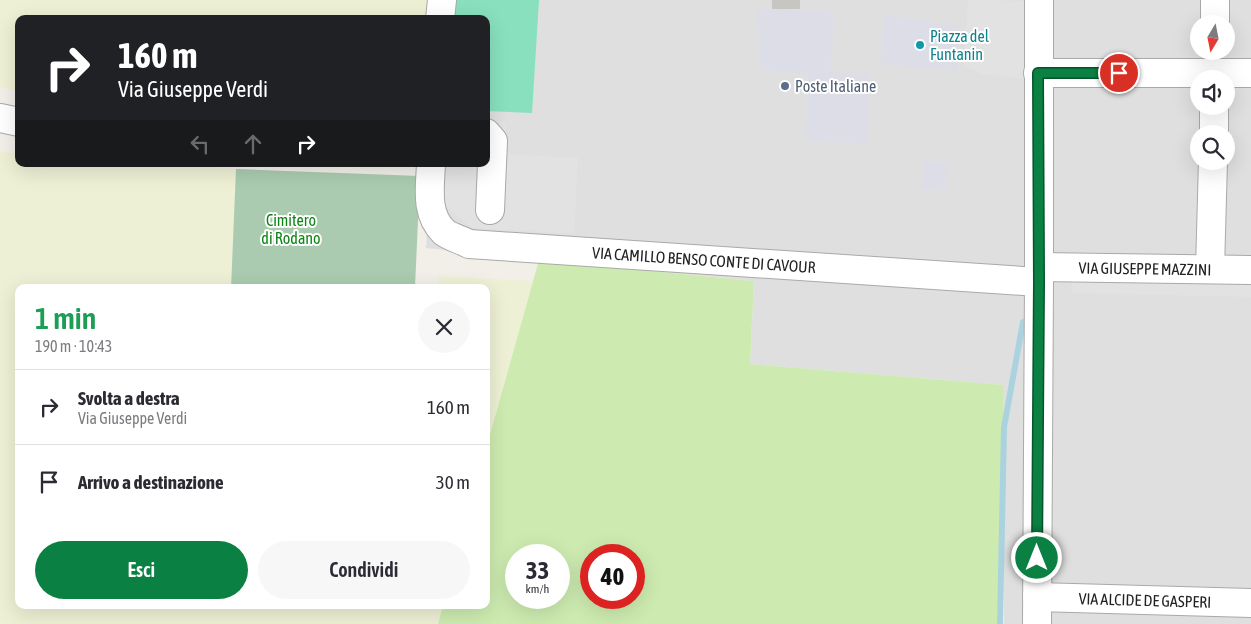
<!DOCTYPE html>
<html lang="it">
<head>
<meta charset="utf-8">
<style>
  body { margin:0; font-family:"Asap Condensed",sans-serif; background:#f7f7f7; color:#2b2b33; height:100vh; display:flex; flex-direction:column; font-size:19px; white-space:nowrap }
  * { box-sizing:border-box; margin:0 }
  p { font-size:16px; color:#7c7c81 }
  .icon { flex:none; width:28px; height:28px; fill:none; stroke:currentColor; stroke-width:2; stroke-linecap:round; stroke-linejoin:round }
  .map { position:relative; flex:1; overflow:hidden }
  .drawer { position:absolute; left:15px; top:284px; width:475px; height:325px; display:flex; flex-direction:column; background:#fff; border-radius:10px; box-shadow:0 5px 20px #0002 }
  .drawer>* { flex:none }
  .guide { position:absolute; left:15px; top:15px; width:475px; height:152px; border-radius:10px; box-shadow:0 5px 20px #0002; background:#202124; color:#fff; overflow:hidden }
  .needle { width:32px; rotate:190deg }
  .fabs { position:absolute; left:1190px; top:15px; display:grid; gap:10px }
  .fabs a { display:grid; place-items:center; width:45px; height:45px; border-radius:50%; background:#fff; box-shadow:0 5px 20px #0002; font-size:25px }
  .speed { position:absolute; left:505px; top:544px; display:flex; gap:10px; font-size:25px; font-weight:700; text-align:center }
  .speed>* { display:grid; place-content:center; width:65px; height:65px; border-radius:50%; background:#fff; box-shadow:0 5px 20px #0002; line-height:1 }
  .speed small { font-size:12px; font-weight:400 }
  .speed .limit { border:8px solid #d22; background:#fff; color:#111 }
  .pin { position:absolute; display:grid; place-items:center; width:42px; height:42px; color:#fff; margin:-21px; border:2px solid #fff; border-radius:50%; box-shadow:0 1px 5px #0007 }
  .me { position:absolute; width:55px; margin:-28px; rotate:0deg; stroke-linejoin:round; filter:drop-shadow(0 0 4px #0008) }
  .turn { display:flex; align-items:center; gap:18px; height:105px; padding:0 20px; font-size:22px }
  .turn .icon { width:65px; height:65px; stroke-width:2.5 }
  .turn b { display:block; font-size:35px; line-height:42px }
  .lanes { display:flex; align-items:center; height:48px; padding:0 20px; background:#0003; justify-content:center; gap:25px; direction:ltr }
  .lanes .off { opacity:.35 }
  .round { display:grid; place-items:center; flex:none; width:52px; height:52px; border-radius:26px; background:#f7f7f7 }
  .headline { display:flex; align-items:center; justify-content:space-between; height:85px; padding:0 20px }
  h1 { font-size:30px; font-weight:600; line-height:38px; color:#1e9e55 }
  .primary-button { display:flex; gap:10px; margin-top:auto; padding:10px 20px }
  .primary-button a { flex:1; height:58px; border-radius:30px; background:#0b8043; color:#fff; font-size:20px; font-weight:600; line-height:58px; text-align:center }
  .primary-button a+a { background:#f7f7f7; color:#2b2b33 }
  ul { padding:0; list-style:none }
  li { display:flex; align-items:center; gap:15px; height:75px; padding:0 20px; border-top:1px solid #e1e1e2 }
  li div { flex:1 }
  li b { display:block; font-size:19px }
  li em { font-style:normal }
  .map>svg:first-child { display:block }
</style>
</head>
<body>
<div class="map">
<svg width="1251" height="624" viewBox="0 0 1251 624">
  <rect width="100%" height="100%" fill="#f2efe9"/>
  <path fill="#e0dfdf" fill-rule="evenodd" d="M441 0H1251V624H1004V385L750 364 754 281 426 248 431 164H486V19ZM1199 24H1226V51H1199ZM1199 79H1226V106H1199ZM1199 134H1226V161H1199Z"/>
  <g fill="#eef0d5">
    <path d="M0 0H433L432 19H19V91L0 87Z"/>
    <path d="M0 152 19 153V164H165L236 169 231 287 19 288V605H443L438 624H0Z"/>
    <path d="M439 276 533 281 486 449V288H438Z"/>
  </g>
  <path fill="#cdebb0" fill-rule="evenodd" d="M539 260 754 281 750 364 1004 385 1001 624H438L443 605H486V449ZM516 555H559V598H516ZM591 555H634V598H591Z"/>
  <path fill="#aacbaf" d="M236 169 420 176 415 287 231 288Z"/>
  <path fill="#88e0be" d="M454 0H539L532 113 486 111V19H453Z"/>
  <g fill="#e2e2e2">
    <path d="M968 0 1029 1 1028 79 982 74 963 65Z"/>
    <path d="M486 121 506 122 505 154 578 158 574 234 472 228 441 202 442 164H486Z"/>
    <path d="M1072 277 1251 280V297L1071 293Z"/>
  </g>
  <g fill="#dddde8">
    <path d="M758 9 834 10 831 73 870 74 867 144 806 141 808 73 759 71Z"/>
    <path d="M885 15 958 26V72L880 64Z"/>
    <path d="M923 161 946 163 945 191 922 189Z"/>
  </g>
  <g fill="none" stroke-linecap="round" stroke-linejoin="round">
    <path stroke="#aad3df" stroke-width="6" d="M1000 624 1004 427 1023 322"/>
    <path stroke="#c8c6c1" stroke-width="28" stroke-dasharray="28 14" stroke-linecap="butt" d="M786 0V9"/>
    <defs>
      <g id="minor">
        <path d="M440 19 442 0"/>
        <path d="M1215 24V0"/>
        <path d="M1038 73H1251"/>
        <path d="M0 118 19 122"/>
        <path d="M486 133 493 141 490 210"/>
        <path d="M1214 134V106"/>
        <path id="s1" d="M431 164C430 187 425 214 444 232 450 237 462 240 469 244L1039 282"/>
        <path id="s2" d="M1039 267 1251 270"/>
        <path d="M1210 269 1213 161"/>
        <path id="s3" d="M1037 597 1251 603"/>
        <path d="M1037 624 1039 282V0"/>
      </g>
    </defs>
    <use href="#minor" stroke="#a9a9a9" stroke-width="30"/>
    <use href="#minor" stroke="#fff" stroke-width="28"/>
  </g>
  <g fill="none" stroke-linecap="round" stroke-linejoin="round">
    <defs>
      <path id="route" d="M1037 558 1039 282 1038 73H1119"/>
    </defs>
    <use href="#route" stroke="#07532c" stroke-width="12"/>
    <use href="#route" stroke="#0b8043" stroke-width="9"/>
  </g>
  <circle fill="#0f9aa8" stroke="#fff" stroke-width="2" cx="920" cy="45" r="5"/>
  <circle fill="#5c6f8a" stroke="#fff" stroke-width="2" cx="785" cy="86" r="5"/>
  <g text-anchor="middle" stroke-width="4" stroke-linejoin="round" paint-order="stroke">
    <g font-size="16" fill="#0d838f" stroke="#fff" text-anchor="start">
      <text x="930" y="42">Piazza del<tspan x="930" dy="18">Funtanin</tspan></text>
    </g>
    <g font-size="16" fill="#4e5e75" stroke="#fff" text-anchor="start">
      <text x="795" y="92">Poste Italiane</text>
    </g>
    <g font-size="16" fill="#0c8416" stroke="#fff">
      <text x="291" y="226">Cimitero<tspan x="291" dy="18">di Rodano</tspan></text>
    </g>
    <g font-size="16" fill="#222" stroke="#fff">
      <text dy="6" stroke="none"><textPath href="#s1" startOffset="335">VIA CAMILLO BENSO CONTE DI CAVOUR</textPath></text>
      <text dy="6" stroke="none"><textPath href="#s2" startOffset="106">VIA GIUSEPPE MAZZINI</textPath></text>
      <text dy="6" stroke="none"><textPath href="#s3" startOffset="108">VIA ALCIDE DE GASPERI</textPath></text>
    </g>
  </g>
</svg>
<div class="fabs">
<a><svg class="needle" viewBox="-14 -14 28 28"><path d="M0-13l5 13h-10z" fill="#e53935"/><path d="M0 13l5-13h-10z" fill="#7c7c81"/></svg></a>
<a><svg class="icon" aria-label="sound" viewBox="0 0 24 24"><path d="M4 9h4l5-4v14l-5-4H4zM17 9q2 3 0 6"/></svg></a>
<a><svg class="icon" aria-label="search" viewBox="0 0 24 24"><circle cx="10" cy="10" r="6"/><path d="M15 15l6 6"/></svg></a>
</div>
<div class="speed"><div>33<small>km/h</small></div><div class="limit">40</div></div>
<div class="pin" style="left:1119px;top:73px;background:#d93025"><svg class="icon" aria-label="arrive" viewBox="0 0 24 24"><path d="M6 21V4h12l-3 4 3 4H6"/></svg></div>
<svg class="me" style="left:1037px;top:558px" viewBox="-20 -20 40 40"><circle r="17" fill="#0b8043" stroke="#fff" stroke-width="3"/><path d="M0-11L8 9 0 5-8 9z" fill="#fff"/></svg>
<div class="guide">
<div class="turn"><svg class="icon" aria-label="right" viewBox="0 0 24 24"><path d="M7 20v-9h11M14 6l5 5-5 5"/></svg><div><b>160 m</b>Via Giuseppe Verdi</div></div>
<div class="lanes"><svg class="icon off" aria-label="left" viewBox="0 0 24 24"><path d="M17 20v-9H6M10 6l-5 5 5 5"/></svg><svg class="icon off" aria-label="ahead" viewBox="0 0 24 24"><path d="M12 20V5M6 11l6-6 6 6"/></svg><svg class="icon" aria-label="right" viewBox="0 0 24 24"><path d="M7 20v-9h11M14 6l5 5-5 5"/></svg></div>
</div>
<section class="drawer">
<div class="headline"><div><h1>1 min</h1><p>190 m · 10:43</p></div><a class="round"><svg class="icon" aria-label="close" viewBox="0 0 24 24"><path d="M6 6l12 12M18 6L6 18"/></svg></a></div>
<ul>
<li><svg class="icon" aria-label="right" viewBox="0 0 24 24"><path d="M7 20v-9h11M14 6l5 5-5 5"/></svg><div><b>Svolta a destra</b><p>Via Giuseppe Verdi</p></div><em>160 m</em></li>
<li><svg class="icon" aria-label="arrive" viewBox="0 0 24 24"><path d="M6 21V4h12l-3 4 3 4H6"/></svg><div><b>Arrivo a destinazione</b></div><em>30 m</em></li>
</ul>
<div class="primary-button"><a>Esci</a><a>Condividi</a></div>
</section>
</div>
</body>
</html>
